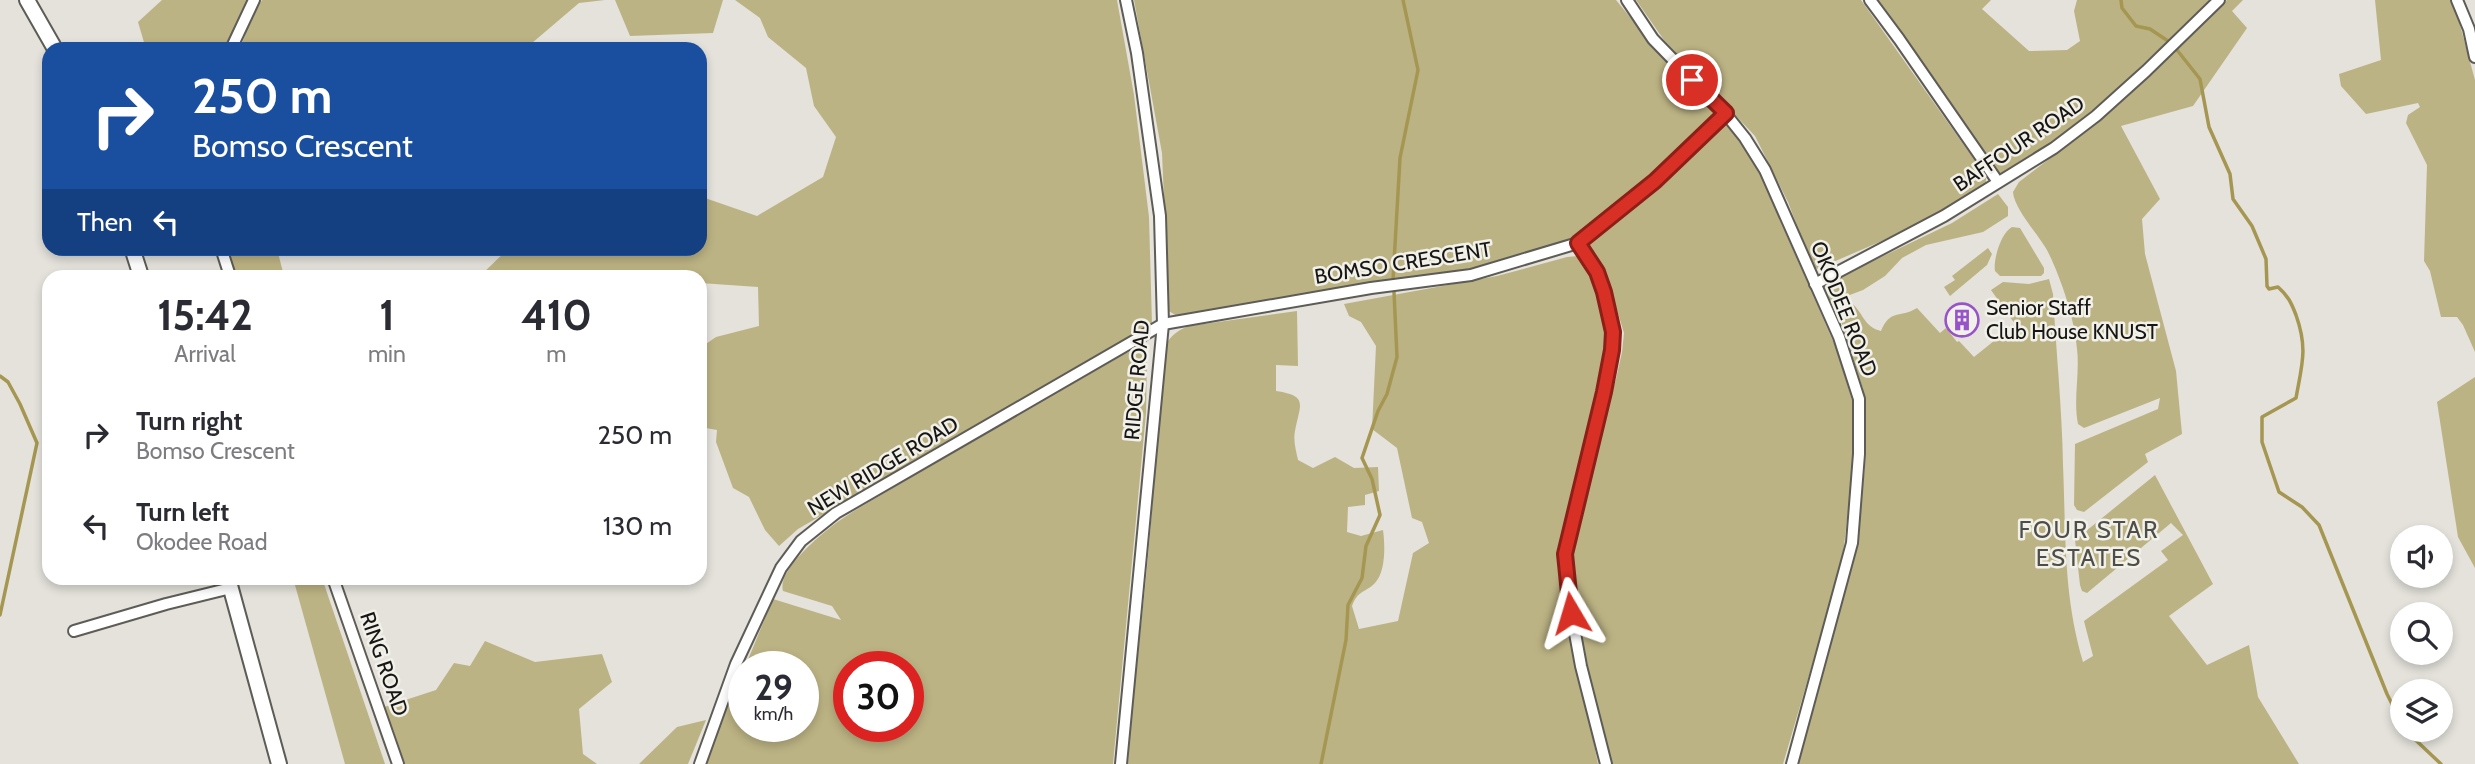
<!DOCTYPE html>
<html lang="en">
<head>
<meta charset="utf-8">
<style>
  body { margin:0; font-family:Cabin,sans-serif; background:#f7f7f7; color:#2b2b33; height:100vh; display:flex; flex-direction:column; font-size:26px; white-space:nowrap }
  * { box-sizing:border-box; margin:0 }
  p { font-size:23px; color:#7c7c81 }
  .icon { flex:none; width:38px; height:38px; fill:none; stroke:currentColor; stroke-width:2; stroke-linecap:round; stroke-linejoin:round }
  .map { position:relative; flex:1; overflow:hidden }
  .sheet { position:absolute; left:42px; top:270px; width:665px; height:315px; display:flex; flex-direction:column; background:#fff; border-radius:21px; box-shadow:0 4px 10px #0003 }
  .sheet>* { flex:none }
  .guide { position:absolute; left:42px; top:42px; width:665px; height:214px; border-radius:21px; box-shadow:0 4px 10px #0003; background:#1a4fa0; color:#fff; overflow:hidden }
  .fabs { position:absolute; left:2390px; top:525px; display:grid; gap:14px }
  .fabs a { display:grid; place-items:center; width:63px; height:63px; border-radius:50%; background:#fff; box-shadow:0 4px 10px #0003; font-size:35px }
  .speed { position:absolute; left:728px; top:651px; display:flex; gap:14px; font-size:35px; font-weight:700; text-align:center }
  .speed>* { display:grid; place-content:center; width:91px; height:91px; border-radius:50%; background:#fff; box-shadow:0 4px 10px #0003; line-height:1 }
  .speed small { font-size:18px; font-weight:400 }
  .speed .limit { border:10px solid #d22; background:#fff; color:#111 }
  .pin { position:absolute; display:grid; place-items:center; width:60px; height:60px; color:#fff; margin:-30px; border:4px solid #fff; border-radius:50%; box-shadow:0 2px 7px #0007 }
  .me { position:absolute; width:77px; margin:-38px; rotate:353deg; stroke-linejoin:round; filter:drop-shadow(0 0 5px #0008) }
  .turn { display:flex; align-items:center; gap:24px; height:147px; padding:0 35px; font-size:32px }
  .turn .icon { width:91px; height:91px; stroke-width:2.5 }
  .turn b { display:block; font-size:49px; line-height:60px }
  .then { display:flex; align-items:center; height:66px; padding:0 35px; background:#0003; gap:14px; font-size:26px }
  .eta { display:flex; justify-content:space-evenly; align-items:center; height:119px; text-align:center }
  .eta b { font-size:42px; font-weight:800; line-height:49px }
  ul { padding:0; list-style:none }
  li { display:flex; align-items:center; gap:21px; height:91px; padding:0 35px }
  li div { flex:1 }
  li b { display:block; font-size:26px }
  li em { font-style:normal }
  .map>svg:first-child { display:block }
</style>
</head>
<body>
<div class="map">
<svg width="2475" height="764" viewBox="0 0 2475 764">
  <rect width="100%" height="100%" fill="#e4e2db"/>
  <g fill="#bcb384" fill-rule="evenodd">
    <path d="M162 0H247L227 49H146L138 22Z"/>
    <path d="M262 0H605L579 3 525 49H240L252 16Z"/>
    <path d="M615 0H723L713 33 630 36Z"/>
    <path d="M735 0H1117L1134 95 1149 217 1152 324 798 529 779 546 765 530 749 497 733 488 716 442 717 430 700 427V348L716 337 759 326 758 287 700 283V276H480L508 249 700 248V192L705 198 757 216 823 177 836 137 814 106 806 68 768 37 760 18Z"/>
    <path d="M1134 0H1616L1679 77 1705 98 1715 114 1698 133 1622 202 1569 240 1534 255 1442 274 1179 317 1167 310V269L1162 153Z"/>
    <path d="M1636 0H1861L1983 172 1986 178V185L1973 194 1884 240 1817 269 1812 265 1788 202 1755 136 1664 40Z"/>
    <path d="M1876 0H1991L1982 9 2029 51 2067 50 2080 41 2074 11 2077 0H2211C2149 57 2077 134 2003 174L1997 172 1956 110Z"/>
    <path d="M2227 0H2243L2232 11 2247 28 2193 106 2121 126 2160 199 2142 219 2145 254 2176 371 2182 434 2145 454 2148 462 2084 512 2077 510 2074 505 2075 444 2158 409 2160 398 2084 428 2078 424C2073 399 2080 374 2077 349 2075 320 2061 278 2048 252 2039 235 2014 209 2013 192L2019 182 2095 124Z"/>
    <path d="M2375 0H2450L2458 18 2475 80V352L2463 325 2457 317H2441L2430 271 2424 261 2427 165 2406 123 2408 115 2420 107 2418 103 2366 114 2341 86 2339 74 2381 60Z"/>
    <path d="M1725 125 1731 127 1756 165 1836 348 1852 400 1854 424 1853 466 1844 546 1837 580 1783 764H1608L1573 608 1570 553 1590 470 1616 379 1622 352 1624 333 1609 284 1584 244 1640 201 1720 126Z"/>
    <path d="M1998 194 2008 207V216L1983 232 1926 245 1902 258 1885 276 1863 290 1839 299C1843 300 1848 300 1851 303 1863 311 1863 327 1881 331 1891 308 1899 319 1917 308L1940 333 1946 328 1957 342 1959 341 1974 357 2015 324 1991 290 2003 282 2029 284 2049 279 2053 294C2056 351 2062 408 2063 465 2066 535 2063 594 2083 662L2093 656 2084 621 2168 560 2161 551 2183 535 2171 523 2087 593 2082 591 2080 585 2075 540 2155 475 2213 584 2169 616 2207 665 2249 645 2258 697 2299 764H1796L1856 551 1865 466 1866 437 1863 389 1842 324 1823 285 1952 223Z"/>
    <path d="M2012 227 2020 228 2044 268V273L2041 276H2000L1995 271C1993 259 2001 233 2012 227Z"/>
    <path d="M1988 248 1992 254 1987 265 1950 296 1944 287 1955 280 1952 276Z"/>
    <path d="M226 249H277L284 276H235Z"/>
    <path d="M1578 256 1588 271 1603 315 1608 335 1606 358 1569 522C1549 571 1568 626 1579 675 1586 704 1592 734 1598 764H1128C1131 714 1137 665 1142 616 1152 527 1157 438 1163 350 1168 338 1177 330 1189 326L1297 311 1298 366 1276 365V391C1309 396 1300 404 1295 431 1293 440 1296 451 1298 460L1313 468 1335 457 1354 468 1378 467 1379 491 1365 495V505L1348 507 1347 532 1361 536 1383 530C1385 545 1386 571 1375 583 1365 593 1358 590 1352 606L1359 629 1398 621 1413 553 1429 543 1422 522 1412 518 1397 448 1372 429 1376 346 1361 322 1349 316 1344 304 1497 276 1567 257Z"/>
    <path d="M1133 351H1140L1147 359 1146 413 1113 764H705L713 740 744 669V726H803V667H745L773 599 841 620 832 606 783 591C777 571 818 537 832 526 852 511 875 499 896 486 937 461 979 436 1020 412 1054 392 1096 360 1133 351ZM849 667H908V726H849Z"/>
    <path d="M2475 377V568L2458 537 2437 402Z"/>
    <path d="M293 578H322L385 764H345Z"/>
    <path d="M485 641 535 662 602 654 612 682 579 709 583 754 597 764H404L384 707 436 690 454 663 470 666Z"/>
    <path d="M706 720 688 764H639L677 727Z"/>
  </g>
  <g fill="none" stroke-linecap="round" stroke-linejoin="round">
    <g stroke="#a59752" stroke-width="3.5">
      <path d="M2121 0 2122 8 2136 26 2150 29 2168 41"/>
      <path d="M2177 50 2200 79 2209 127 2230 174 2233 199 2252 226 2266 259 2267 286 2269 289 2278 287C2288 296 2291 302 2296 315 2308 349 2302 364 2296 398L2262 417V442L2279 492 2302 507 2319 525 2387 694 2403 726"/>
      <path d="M1393 280 1400 158 1418 70 1403 0"/>
      <path d="M0 376 8 382 20 404 37 443 0 615"/>
      <path d="M2405 730 2441 764"/>
      <path d="M1321 764 1346 640 1348 605 1362 578 1366 546 1380 515 1372 479 1362 458 1378 411 1387 394 1397 357 1394 292"/>
    </g>
    <defs>
      <g id="minor">
        <path d="M1627 0 1653 39 1725 113 1745 138 1765 170 1839 337 1859 399V454L1852 543 1792 764"/>
        <path d="M1870 0 1899 39 1998 182"/>
        <path d="M2457 0 2469 29 2475 57"/>
        <path d="M231 49 254 0"/>
        <path d="M1578 243 1597 272 1604 292 1613 332 1612 350 1604 392 1565 554 1568 595 1581 666 1606 764"/>
        <path d="M221 248 230 276"/>
        <path d="M1815 284 1944 216 2054 148 2096 116 2146 71 2219 0"/>
        <path d="M333 578 398 764"/>
        <path d="M74 631 166 604 231 588"/>
        <path d="M700 764 736 664 781 568 801 541 836 513 1163 324 1371 288 1471 275 1578 243 1655 181 1725 113"/>
        <path d="M1121 764 1163 324 1160 216 1137 53 1126 0"/>
      </g>
      <g id="tertiary">
        <path d="M27 0 55 49"/>
        <path d="M132 248 141 276"/>
        <path d="M228 578 279 764"/>
      </g>
    </defs>
    <use href="#minor" stroke="#5d5c56" stroke-width="14"/>
    <use href="#tertiary" stroke="#5d5c56" stroke-width="18"/>
    <use href="#minor" stroke="#fff" stroke-width="10"/>
    <use href="#tertiary" stroke="#fff" stroke-width="14"/>
  </g>
  <g fill="none" stroke-linecap="round" stroke-linejoin="round">
    <defs>
      <path id="route" d="M1571 613 1565 554 1604 392 1612 350 1613 332 1604 292 1597 272 1578 243 1655 181 1726 113 1692 80"/>
    </defs>
    <use href="#route" stroke="#8d1f18" stroke-width="18"/>
    <use href="#route" stroke="#d93025" stroke-width="12"/>
  </g>
  <defs>
    <symbol id="building-ring" viewBox="-11 -11 22 22"><circle r="9.5" fill="#f1f0e9" stroke="#9754c9" stroke-width="1.5"/><path d="M-4-6H4V6H1V3H-1V6H-4ZM-2.5-4.3h1.7v1.8h-1.7ZM.8-4.3h1.7v1.8H.8ZM-2.5-1h1.7V.8h-1.7ZM.8-1h1.7V.8H.8Z" fill="#9754c9"/></symbol>
  </defs>
  <g fill-rule="evenodd">
    <use href="#building-ring" x="1943" y="301" width="38" height="38"/>
  </g>
  <g text-anchor="middle" stroke-width="5" stroke-linejoin="round" paint-order="stroke">
    <g font-size="21" fill="#171614" stroke="#f1f0e9">
      <text transform="translate(2019 144) rotate(-34)" y="7">BAFFOUR ROAD</text>
      <text transform="translate(1403 263) rotate(-9)" y="7">BOMSO CRESCENT</text>
      <text transform="translate(1844 309) rotate(68)" y="7">OKODEE ROAD</text>
      <text transform="translate(1137 380) rotate(-85)" y="7">RIDGE ROAD</text>
      <text transform="translate(883 466) rotate(-31)" y="7">NEW RIDGE ROAD</text>
      <text transform="translate(384 664) rotate(71)" y="7">RING ROAD</text>
    </g>
    <g font-size="21" fill="#171614" stroke="#f1f0e9" text-anchor="start">
      <text x="1986" y="315">Senior Staff<tspan x="1986" dy="24">Club House KNUST</tspan></text>
    </g>
    <g font-size="24" letter-spacing="2" fill="#4e4d47" stroke="#f1f0e9">
      <text x="2089" y="538">FOUR STAR<tspan x="2089" dy="28">ESTATES</tspan></text>
    </g>
  </g>
</svg>
<div class="fabs">
<a><svg class="icon" aria-label="sound" viewBox="0 0 24 24"><path d="M4 9h4l5-4v14l-5-4H4zM17 9q2 3 0 6"/></svg></a>
<a><svg class="icon" aria-label="search" viewBox="0 0 24 24"><circle cx="10" cy="10" r="6"/><path d="M15 15l6 6"/></svg></a>
<a><svg class="icon" aria-label="layers" viewBox="0 0 24 24"><path d="M12 4l9 5-9 5-9-5zM3 14l9 5 9-5"/></svg></a>
</div>
<div class="speed"><div>29<small>km/h</small></div><div class="limit">30</div></div>
<div class="pin" style="left:1692px;top:80px;background:#d93025"><svg class="icon" aria-label="arrive" viewBox="0 0 24 24"><path d="M6 21V4h12l-3 4 3 4H6"/></svg></div>
<svg class="me" style="left:1571px;top:613px" viewBox="-20 -20 40 40"><path d="M0-17L14 15 0 8-14 15z" fill="#d93025" stroke="#fff" stroke-width="4"/></svg>
<div class="guide">
<div class="turn"><svg class="icon" aria-label="right" viewBox="0 0 24 24"><path d="M7 20v-9h11M14 6l5 5-5 5"/></svg><div><b>250 m</b>Bomso Crescent</div></div>
<div class="then">Then<svg class="icon" aria-label="left" viewBox="0 0 24 24"><path d="M17 20v-9H6M10 6l-5 5 5 5"/></svg></div>
</div>
<section class="sheet">
<div class="eta">
<div><b>15:42</b><p>Arrival</p></div>
<div><b>1</b><p>min</p></div>
<div><b>410</b><p>m</p></div>
</div>
<ul>
<li><svg class="icon" aria-label="right" viewBox="0 0 24 24"><path d="M7 20v-9h11M14 6l5 5-5 5"/></svg><div><b>Turn right</b><p>Bomso Crescent</p></div><em>250 m</em></li>
<li><svg class="icon" aria-label="left" viewBox="0 0 24 24"><path d="M17 20v-9H6M10 6l-5 5 5 5"/></svg><div><b>Turn left</b><p>Okodee Road</p></div><em>130 m</em></li>
</ul>
</section>
</div>
</body>
</html>
